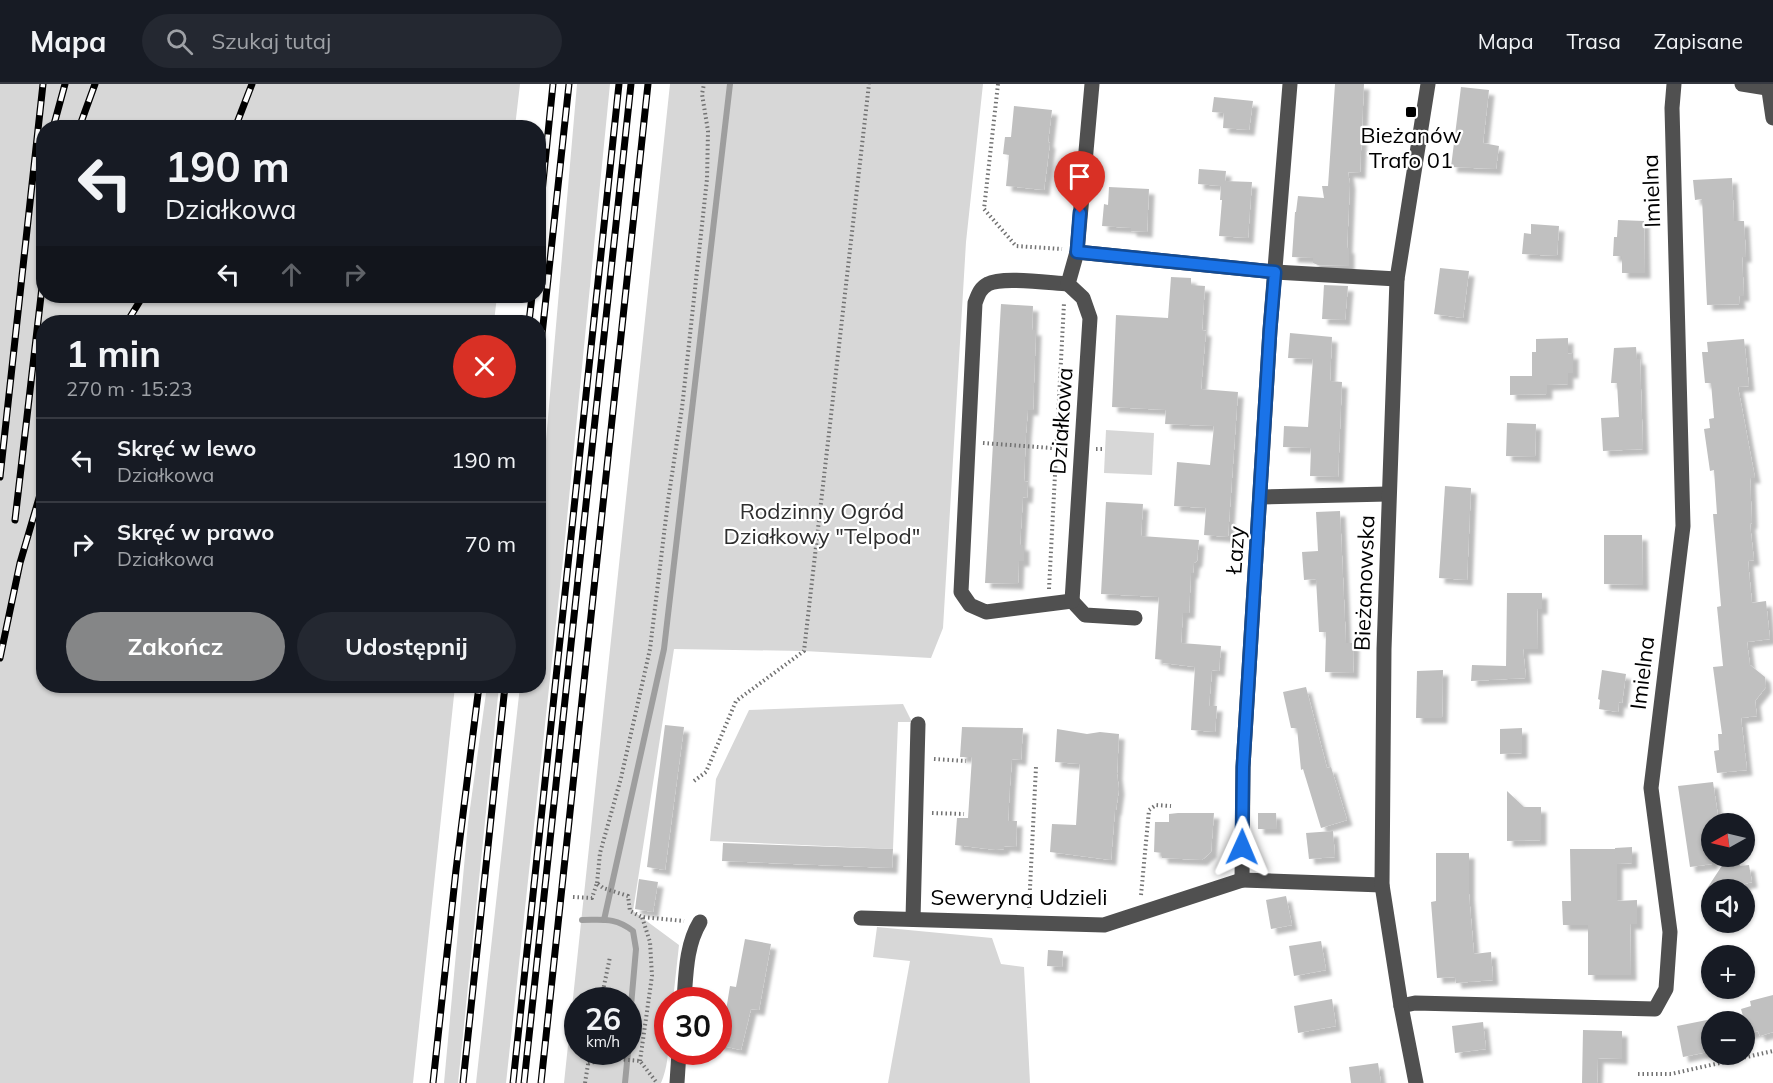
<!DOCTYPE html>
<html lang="pl">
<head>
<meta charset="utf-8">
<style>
  body { margin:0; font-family:Mulish,sans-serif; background:#242831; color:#f1f3f6; height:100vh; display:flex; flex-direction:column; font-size:22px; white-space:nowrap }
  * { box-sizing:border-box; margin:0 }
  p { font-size:20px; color:#9ea1a6 }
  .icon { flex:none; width:33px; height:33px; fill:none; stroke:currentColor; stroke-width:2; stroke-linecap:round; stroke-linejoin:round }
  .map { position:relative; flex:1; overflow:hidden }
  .drawer { position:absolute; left:36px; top:231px; width:510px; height:378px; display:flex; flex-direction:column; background:#171b24; border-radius:24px; box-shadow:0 2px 4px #0004 }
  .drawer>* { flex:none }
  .hud { position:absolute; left:36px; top:36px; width:510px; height:183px; border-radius:24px; box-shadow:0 2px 4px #0004; background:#171b24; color:#f1f3f6; overflow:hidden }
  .needle { width:39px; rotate:262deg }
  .buttons { position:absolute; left:1701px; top:729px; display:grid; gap:12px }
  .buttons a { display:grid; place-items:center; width:54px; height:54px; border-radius:50%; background:#171b24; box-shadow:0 2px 4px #0004; font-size:30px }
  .speed { position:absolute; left:564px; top:903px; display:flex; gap:12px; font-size:30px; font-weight:700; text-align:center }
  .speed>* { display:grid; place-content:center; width:78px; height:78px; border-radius:50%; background:#171b24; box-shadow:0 2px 4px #0004; line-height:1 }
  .speed small { font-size:15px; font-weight:400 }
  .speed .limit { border:9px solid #d22; background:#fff; color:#111 }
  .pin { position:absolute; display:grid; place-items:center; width:51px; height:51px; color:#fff; margin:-62px -26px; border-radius:50% 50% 50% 0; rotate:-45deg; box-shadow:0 0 6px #0007 }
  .pin .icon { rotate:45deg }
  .me { position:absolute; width:66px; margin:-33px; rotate:1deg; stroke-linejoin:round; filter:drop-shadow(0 0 4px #0008) }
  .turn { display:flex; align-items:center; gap:21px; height:126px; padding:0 30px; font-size:27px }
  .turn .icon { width:78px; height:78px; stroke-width:2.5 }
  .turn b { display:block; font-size:42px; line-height:51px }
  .lanes { display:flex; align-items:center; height:57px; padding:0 30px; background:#0003; justify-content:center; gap:30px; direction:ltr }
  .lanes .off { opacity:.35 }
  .round { display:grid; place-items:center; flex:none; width:63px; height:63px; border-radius:32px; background:#242831 }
  .overview { display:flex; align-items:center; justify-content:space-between; height:102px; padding:0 30px }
  h1 { font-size:36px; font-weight:700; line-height:45px }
  .button { display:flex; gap:12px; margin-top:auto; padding:12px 30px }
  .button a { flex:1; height:69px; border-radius:36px; background:#858687; color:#fff; font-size:24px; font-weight:700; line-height:69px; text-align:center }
  .button a+a { background:#242831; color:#f1f3f6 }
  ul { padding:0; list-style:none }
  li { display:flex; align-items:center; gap:18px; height:84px; padding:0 30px; border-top:2px solid #363941 }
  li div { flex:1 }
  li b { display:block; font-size:22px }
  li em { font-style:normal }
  header { display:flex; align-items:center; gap:36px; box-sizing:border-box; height:84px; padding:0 30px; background:#171b24; border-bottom:2px solid #363941 }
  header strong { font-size:28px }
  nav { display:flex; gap:33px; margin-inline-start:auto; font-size:21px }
  .search { width:420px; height:54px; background:#242831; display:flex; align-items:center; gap:15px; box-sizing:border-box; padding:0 21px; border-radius:33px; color:#9ea1a6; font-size:22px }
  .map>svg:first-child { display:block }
</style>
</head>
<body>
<header>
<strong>Mapa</strong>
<div class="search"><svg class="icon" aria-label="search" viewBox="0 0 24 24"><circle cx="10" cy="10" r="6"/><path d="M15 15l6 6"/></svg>Szukaj tutaj</div>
<nav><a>Mapa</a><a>Trasa</a><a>Zapisane</a></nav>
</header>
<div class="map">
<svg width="1773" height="999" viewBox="0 0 1773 999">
  <defs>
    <filter id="shadow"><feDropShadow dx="5.5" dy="5.5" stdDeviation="1.5" flood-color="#0004"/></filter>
  </defs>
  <rect width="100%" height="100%" fill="#fff"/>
  <g fill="#d7d7d7" fill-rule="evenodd">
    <path d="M0 0H520L515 43 44 44V212H497L494 238H44V602H455L413 999H0Z"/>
    <path d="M577 0H610L563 475 506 999H476L520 602H538L539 437Z"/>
    <path d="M670 0H983L966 158 943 544 931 574 804 567 674 565 633 827 679 861 673 916H668C668 943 672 974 661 999H564ZM628 916V968H578V916Z"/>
    <path d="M1106 346 1154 349 1152 391 1104 389Z"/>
    <path d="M487 602H499L458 999H444L468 739Z"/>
    <path d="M903 620 912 638H898L893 765 710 757 716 695 749 626Z"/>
    <path d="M877 843 992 854 1001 880 1024 883 1030 999H888L910 877 873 873Z"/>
  </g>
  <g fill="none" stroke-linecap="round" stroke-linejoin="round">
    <g stroke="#9e9e9e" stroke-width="6">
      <path d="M582 836C603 836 615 833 633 847L636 865 628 956"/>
      <path d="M604 836 664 565 730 0"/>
      <path d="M625 999 628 968"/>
    </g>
  </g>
  <g fill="#c0c0c0" filter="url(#shadow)">
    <path d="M1335 0H1364L1360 89 1348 88 1350 100 1347 164H1349V182L1318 181 1313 179V174L1292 173 1295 128H1296L1298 112 1324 114 1322 102H1328Z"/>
    <path d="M1461 3 1489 6 1483 59 1499 62 1496 85 1451 83Z"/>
    <path d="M1214 13 1253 17 1249 46 1223 44 1224 29 1212 28Z"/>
    <path d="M1014 22 1052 26 1048 58 1050 59 1044 106 1006 102 1009 71 1003 70 1005 53H1011Z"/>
    <path d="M1199 85 1226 87 1225 97 1252 98 1248 154 1219 152 1222 116H1220L1221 102 1198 100Z"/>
    <path d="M1732 94 1734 137H1744L1746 173H1742L1744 212H1739L1740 220 1707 221 1702 115 1695 116 1693 96Z"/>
    <path d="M1109 103 1149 105 1147 148 1131 147V144L1102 142 1104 120 1108 121Z"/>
    <path d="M1618 136 1644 137 1645 189H1622V172H1613L1614 153H1617Z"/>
    <path d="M1531 140 1559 142 1557 172 1522 170 1524 149 1531 150Z"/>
    <path d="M1440 184 1469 187 1463 234 1434 230Z"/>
    <path d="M1171 193 1191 194V201L1205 202 1202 246 1206 247 1201 305 1238 308 1228 453 1204 451 1206 424 1174 422 1177 378 1210 381 1214 342 1165 340 1166 326 1112 323 1116 231 1168 234Z"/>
    <path d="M1324 201 1348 202 1345 236 1322 235Z"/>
    <path d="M1001 220 1033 222 1032 246H1036L1033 326H1028L1026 349 1024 397 1028 398 1027 414 1023 413 1020 461H1024V477H1019L1018 500 985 499Z"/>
    <path d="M1290 249 1332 253 1330 297 1342 298 1338 393 1310 392 1311 364 1283 363 1284 342 1308 343 1313 275 1288 274Z"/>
    <path d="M1568 254V270L1573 269V289H1568V300L1547 301V310L1510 311V292H1532V268H1536V255Z"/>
    <path d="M1744 255 1749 302 1738 303 1755 394H1750L1752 439 1750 440 1754 476 1748 477 1752 519 1766 517 1770 555 1747 558 1750 581 1765 593 1766 603 1755 617 1757 632 1741 634 1747 686 1717 689 1714 667 1719 666 1718 650H1722L1713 583 1723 582 1717 523 1721 522 1713 430H1717L1714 386 1710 387 1704 345 1710 344 1709 335 1714 334 1711 299H1705L1702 268H1708L1707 258Z"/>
    <path d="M1636 263 1637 275H1640L1643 365 1603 367 1601 334 1619 333 1617 299H1611L1614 264Z"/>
    <path d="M1507 339 1536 340 1535 373 1506 372Z"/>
    <path d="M1445 402 1471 404 1467 496 1439 494Z"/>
    <path d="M1106 418 1143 420 1141 452 1199 456 1197 477 1194 479 1193 489H1191L1189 529H1183L1181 559 1221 562 1219 587 1212 586 1209 622H1217L1215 648 1191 646 1195 583 1163 579V576L1155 575 1159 513 1101 510Z"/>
    <path d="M1340 427 1346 559H1354L1353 589 1325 588 1326 548H1319L1316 495 1304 496 1302 468 1318 467 1316 428Z"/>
    <path d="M1604 451H1642L1643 501 1604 500Z"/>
    <path d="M1507 509H1542V525H1537L1538 565H1523L1526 594 1471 597 1472 581 1506 582Z"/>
    <path d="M1443 586 1442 634H1416L1417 587Z"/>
    <path d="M1602 586 1626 590 1622 619 1619 618 1618 628 1599 625 1600 616 1598 615Z"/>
    <path d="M1306 603 1327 684 1331 683 1347 736 1321 744 1303 685 1301 686 1297 644H1291L1283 608Z"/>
    <path d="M665 641 684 643 665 786 647 783Z"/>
    <path d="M962 643 1023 644 1021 676 1012 675 1010 702 1008 737H1017L1016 763 1004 762V765L996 766 955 761 957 734H968L972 673H960Z"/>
    <path d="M1522 644V669L1500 670V645Z"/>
    <path d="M1057 645 1087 650 1100 648 1119 650 1117 690 1119 705 1116 726H1115L1111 776 1050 768 1052 740 1076 741 1080 680 1055 678Z"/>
    <path d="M1713 698 1719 739 1712 740V780L1690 783 1678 702Z"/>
    <path d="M1507 707 1524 723H1541V756L1507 757Z"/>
    <path d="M1178 729H1214L1211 768 1202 776 1162 774V769L1154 768 1155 738H1169V730Z"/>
    <path d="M1258 729H1276L1277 745H1258Z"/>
    <path d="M1333 747 1335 773 1309 775 1306 749Z"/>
    <path d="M723 759 893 765 892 784 722 777Z"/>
    <path d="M1632 763V779L1617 780V817L1637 816V840H1630L1631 891H1588V841H1563L1562 817H1571L1570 765H1615V764Z"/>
    <path d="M1436 769H1469V810L1474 870 1491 868 1493 896 1456 899 1455 893 1437 894 1431 818 1436 817Z"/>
    <path d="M1739 775 1740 782 1749 781 1752 798 1744 800 1745 806H1706L1725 777Z"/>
    <path d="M639 795 658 798 653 828 635 825Z"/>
    <path d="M1286 812 1292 841 1271 845 1266 816Z"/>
    <path d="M745 855 771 860 759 926 751 925 741 966 718 961V938L724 939 730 902 736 903Z"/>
    <path d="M1321 857 1326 886 1294 892 1289 862Z"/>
    <path d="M1048 866 1063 867 1062 883 1047 882Z"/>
    <path d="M1773 911V948L1760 952 1758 947 1748 950 1741 925 1751 922 1750 917Z"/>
    <path d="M1332 915 1336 942 1298 949 1294 922Z"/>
    <path d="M1712 935V967L1683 973 1677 942Z"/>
    <path d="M1483 938 1486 965 1455 969 1452 942Z"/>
    <path d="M1583 946 1622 947V975L1598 974 1597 999H1582Z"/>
    <path d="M1378 979 1381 999H1351L1349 983Z"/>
  </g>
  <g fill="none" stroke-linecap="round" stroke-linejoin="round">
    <g stroke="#727272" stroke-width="4" stroke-dasharray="1.5 3" stroke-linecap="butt">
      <path d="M998 0 984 125 1016 162 1062 165"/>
      <path d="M983 359 1065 365"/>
      <path d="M1096 365H1105"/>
      <path d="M1049 505 1064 219"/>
      <path d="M934 675 966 677"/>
      <path d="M694 697 706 688 736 617 804 567 869 0"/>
      <path d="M932 729 964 730"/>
      <path d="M597 799 600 769 621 694 650 565 668 417 682 324 707 95 708 47 702 10 704 0"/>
      <path d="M1141 811 1149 726 1156 721 1171 722"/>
      <path d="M573 813 592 814 597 799 603 804 628 812 630 827 642 833 684 837"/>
      <path d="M1029 824 1036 683"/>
      <path d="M601 916 610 873"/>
      <path d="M640 977 652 892 650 858 642 833"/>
      <path d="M588 979 617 975 640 977 657 999"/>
      <path d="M1638 990H1671L1773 967"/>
      <path d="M585 999 590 968"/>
    </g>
    <g stroke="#505050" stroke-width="15">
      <path d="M1290 0 1270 246 1243 683 1242 796 1382 801"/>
      <path d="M1742 0 1767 4"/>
      <path d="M1768 0 1773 34"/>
      <path d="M1077 168 1275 188 1397 195"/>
      <path d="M1068 200C1050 199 1002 192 988 200 980 204 978 211 975 219L961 508 970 521 986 528 1072 517 1085 531 1135 534"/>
      <path d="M1261 413 1388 410"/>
      <path d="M1072 517 1090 234 1083 214 1068 200 1077 168 1092 0"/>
      <path d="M861 834 1104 841 1242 796"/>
      <path d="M913 835 918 640"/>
      <path d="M684 916C686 890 686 861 700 838"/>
      <path d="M1401 922 1415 919 1655 925 1666 905 1670 848 1651 704 1683 442 1672 24 1674 0"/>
      <path d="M677 999 679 968"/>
      <path d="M1416 999 1401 922 1382 801 1384 565 1397 195 1428 0"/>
    </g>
    <defs>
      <g id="rail">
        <path d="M53 44 65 0"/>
        <path d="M79 44 95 0"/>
        <path d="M235 44 252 0"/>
        <path d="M538 148 553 0"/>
        <path d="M127 238 143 212"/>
        <path d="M529 238 532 212"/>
        <path d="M538 288 569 0"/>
        <path d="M0 393 43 0"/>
        <path d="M15 436 44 186"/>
        <path d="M0 574 20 479 44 397"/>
        <path d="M433 999 456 786 479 602"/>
        <path d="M463 999 505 602"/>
        <path d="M513 999 619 0"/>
        <path d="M524 999 631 0"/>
        <path d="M541 999 648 0"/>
      </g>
    </defs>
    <use href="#rail" stroke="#000" stroke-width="7"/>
    <use href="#rail" stroke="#fff" stroke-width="4.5" stroke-dasharray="14" stroke-linecap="butt"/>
  </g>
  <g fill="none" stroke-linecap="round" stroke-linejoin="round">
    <defs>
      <path id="route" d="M1080 129 1077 168 1275 188 1270 246 1243 683 1242 763"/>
    </defs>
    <use href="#route" stroke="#114b97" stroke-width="15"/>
    <use href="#route" stroke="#1a73e8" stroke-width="10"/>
  </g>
  <rect fill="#000" stroke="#fff" stroke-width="2" x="1405" y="22" width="12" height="12" rx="3"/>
  <g text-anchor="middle" stroke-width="4.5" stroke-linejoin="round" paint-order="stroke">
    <g font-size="22" fill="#000" stroke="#fff">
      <text x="1411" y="59">Bieżanów<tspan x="1411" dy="25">Trafo 01</tspan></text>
    </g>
    <g font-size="22" fill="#000" stroke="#fff">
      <text transform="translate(1651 107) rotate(-92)" y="8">Imielna</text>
      <text transform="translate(1061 337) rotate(-86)" y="8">Działkowa</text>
      <text transform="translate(1235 466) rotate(-86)" y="8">Łazy</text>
      <text transform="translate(1364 499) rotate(-88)" y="8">Bieżanowska</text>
      <text transform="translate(1642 589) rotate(-83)" y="8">Imielna</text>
      <text x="1019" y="821">Seweryna Udzieli</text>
    </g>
    <g font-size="22" fill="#2e2e2e" stroke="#fff">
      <text x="822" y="435">Rodzinny Ogród<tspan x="822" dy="25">Działkowy "Telpod"</tspan></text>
    </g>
  </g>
</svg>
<div class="buttons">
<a><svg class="needle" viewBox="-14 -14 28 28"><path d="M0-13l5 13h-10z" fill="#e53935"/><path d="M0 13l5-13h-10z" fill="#9ea1a6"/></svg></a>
<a><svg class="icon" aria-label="sound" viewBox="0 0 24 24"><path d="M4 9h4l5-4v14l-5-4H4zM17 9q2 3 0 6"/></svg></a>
<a>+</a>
<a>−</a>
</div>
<div class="speed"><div>26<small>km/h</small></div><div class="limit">30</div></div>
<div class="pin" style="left:1080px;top:129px;background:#d93025"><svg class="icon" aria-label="arrive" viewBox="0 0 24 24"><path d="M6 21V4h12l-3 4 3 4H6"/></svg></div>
<svg class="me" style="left:1242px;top:763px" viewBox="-20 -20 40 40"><path d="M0-17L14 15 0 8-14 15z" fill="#1a73e8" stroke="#fff" stroke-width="4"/></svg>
<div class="hud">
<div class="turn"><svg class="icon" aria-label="left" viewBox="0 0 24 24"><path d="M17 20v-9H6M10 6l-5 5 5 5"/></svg><div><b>190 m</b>Działkowa</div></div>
<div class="lanes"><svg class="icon" aria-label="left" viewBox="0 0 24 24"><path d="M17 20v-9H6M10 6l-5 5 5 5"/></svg><svg class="icon off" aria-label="ahead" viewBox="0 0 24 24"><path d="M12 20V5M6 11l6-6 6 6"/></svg><svg class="icon off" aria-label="right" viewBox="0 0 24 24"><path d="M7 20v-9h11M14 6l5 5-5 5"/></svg></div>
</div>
<section class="drawer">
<div class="overview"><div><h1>1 min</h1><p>270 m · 15:23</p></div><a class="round" style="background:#d93025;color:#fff"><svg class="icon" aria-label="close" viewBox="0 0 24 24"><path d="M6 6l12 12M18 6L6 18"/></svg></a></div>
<ul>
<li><svg class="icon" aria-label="left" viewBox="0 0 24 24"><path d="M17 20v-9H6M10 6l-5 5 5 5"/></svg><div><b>Skręć w lewo</b><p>Działkowa</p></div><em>190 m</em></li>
<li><svg class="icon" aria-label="right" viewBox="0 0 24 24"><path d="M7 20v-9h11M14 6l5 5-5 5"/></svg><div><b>Skręć w prawo</b><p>Działkowa</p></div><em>70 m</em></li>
</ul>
<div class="button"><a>Zakończ</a><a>Udostępnij</a></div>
</section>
</div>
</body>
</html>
